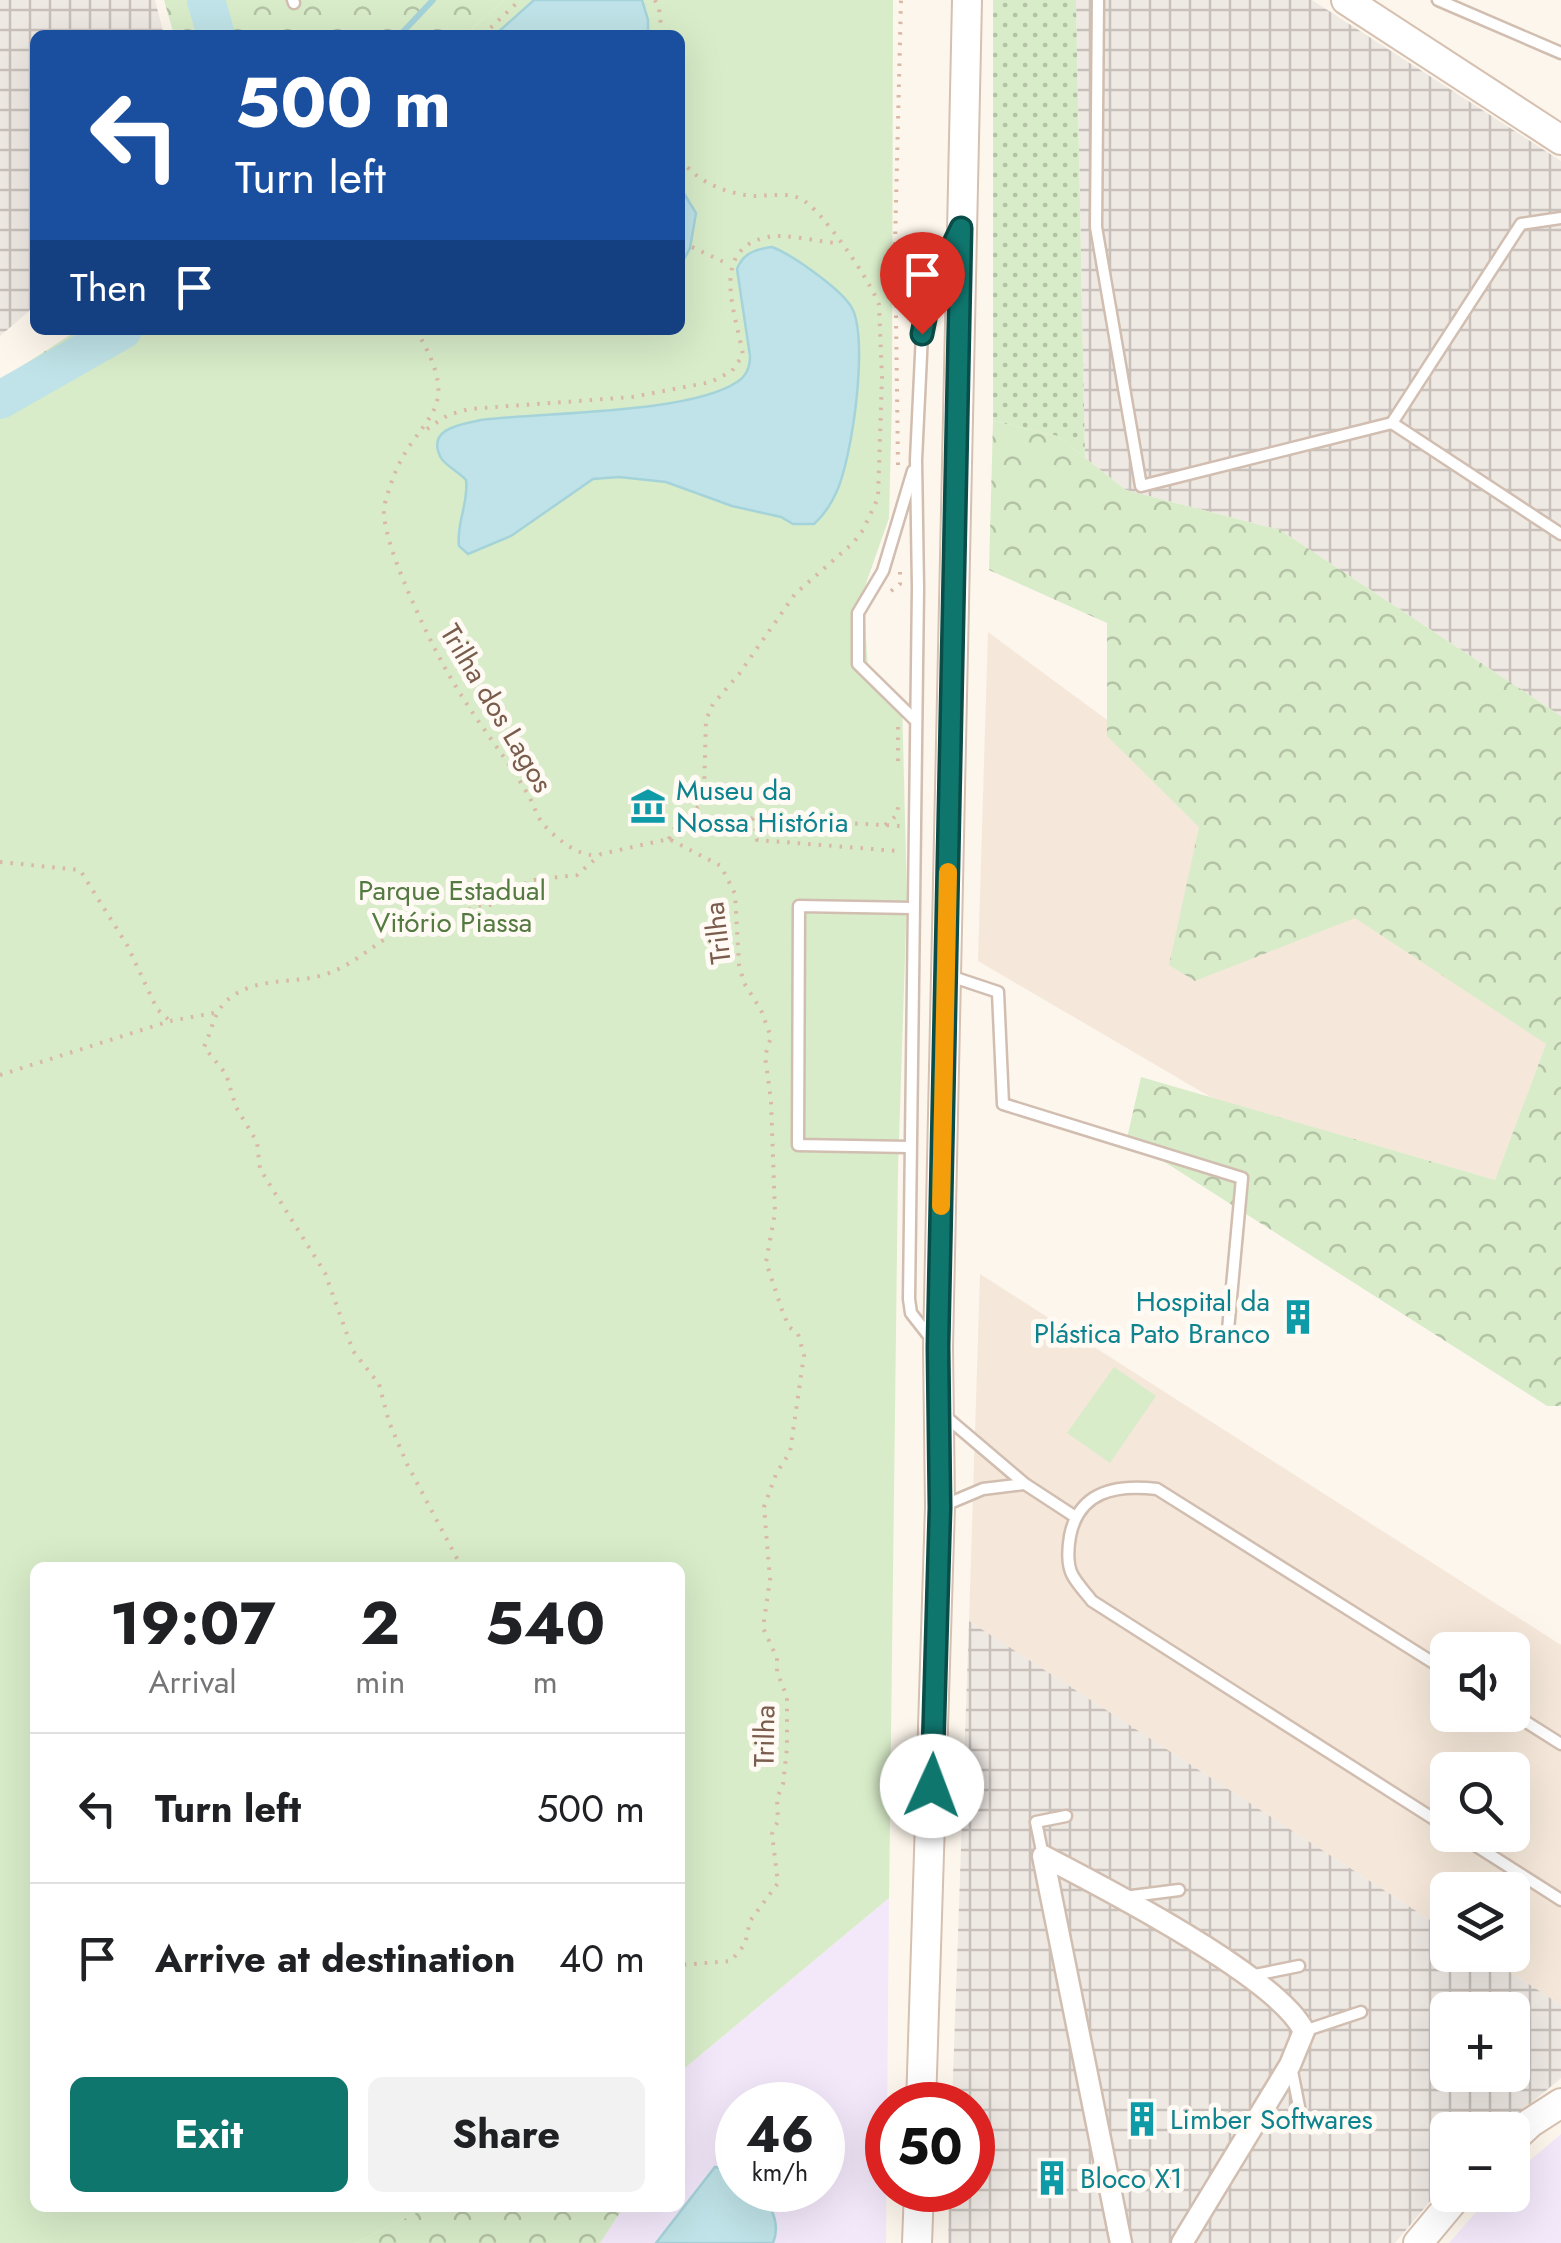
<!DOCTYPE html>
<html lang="en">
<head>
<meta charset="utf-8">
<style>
  body { margin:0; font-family:Jost,sans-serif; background:#f2f2f2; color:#202124; height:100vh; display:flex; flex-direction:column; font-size:38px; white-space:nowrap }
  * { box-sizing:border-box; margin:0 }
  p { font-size:32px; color:#757577 }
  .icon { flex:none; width:55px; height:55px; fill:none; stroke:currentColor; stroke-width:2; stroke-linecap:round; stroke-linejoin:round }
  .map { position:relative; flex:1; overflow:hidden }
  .details { position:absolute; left:30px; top:1562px; width:655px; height:650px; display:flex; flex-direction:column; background:#fff; border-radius:15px; box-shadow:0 10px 40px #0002 }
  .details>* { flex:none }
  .top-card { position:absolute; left:30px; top:30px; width:655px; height:305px; border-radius:15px; box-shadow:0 10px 40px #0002; background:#1a4fa0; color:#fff; overflow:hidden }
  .fabs { position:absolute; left:1430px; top:1632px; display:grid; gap:20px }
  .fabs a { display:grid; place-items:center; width:100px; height:100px; border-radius:15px; background:#fff; box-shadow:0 10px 40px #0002; font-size:50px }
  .speed { position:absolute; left:715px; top:2082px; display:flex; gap:20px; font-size:50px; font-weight:700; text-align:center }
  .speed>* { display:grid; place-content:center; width:130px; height:130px; border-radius:50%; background:#fff; box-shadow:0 10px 40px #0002; line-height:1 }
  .speed small { font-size:25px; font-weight:400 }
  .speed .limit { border:15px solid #d22; background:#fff; color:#111 }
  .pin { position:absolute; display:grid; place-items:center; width:85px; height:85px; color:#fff; margin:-102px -42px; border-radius:50% 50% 50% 0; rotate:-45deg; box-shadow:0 0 10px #0007 }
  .pin .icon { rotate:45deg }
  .me { position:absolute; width:110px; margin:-55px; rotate:2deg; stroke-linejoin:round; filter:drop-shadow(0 0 8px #0008) }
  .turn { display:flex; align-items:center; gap:35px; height:210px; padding:0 40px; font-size:45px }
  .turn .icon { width:130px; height:130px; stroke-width:2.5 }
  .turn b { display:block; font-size:70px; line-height:85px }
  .then { display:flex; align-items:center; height:95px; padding:0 40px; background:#0003; gap:20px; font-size:38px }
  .eta { display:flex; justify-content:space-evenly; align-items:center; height:170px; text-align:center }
  .eta b { font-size:60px; font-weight:700; line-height:70px }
  .button { display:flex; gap:20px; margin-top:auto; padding:20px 40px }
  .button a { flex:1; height:115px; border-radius:15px; background:#0f766e; color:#fff; font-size:40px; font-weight:700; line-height:115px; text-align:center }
  .button a+a { background:#f2f2f2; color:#202124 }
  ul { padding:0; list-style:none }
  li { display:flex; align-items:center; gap:30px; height:150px; padding:0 40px; border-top:2px solid #e0e0e0 }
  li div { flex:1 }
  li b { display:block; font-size:38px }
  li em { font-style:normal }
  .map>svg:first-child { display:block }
</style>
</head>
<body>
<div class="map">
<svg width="1561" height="2243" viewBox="0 0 1561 2243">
  <defs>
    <pattern id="industrial-grid" width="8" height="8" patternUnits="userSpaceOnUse" patternTransform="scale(2.5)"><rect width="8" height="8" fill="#efe9e4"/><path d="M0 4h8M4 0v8" fill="none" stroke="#c7c0bb"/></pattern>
    <pattern id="grass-dots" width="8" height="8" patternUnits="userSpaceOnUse" patternTransform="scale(2.5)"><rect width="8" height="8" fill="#d8ecc9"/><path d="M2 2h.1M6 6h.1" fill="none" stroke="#b4c2a5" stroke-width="1.8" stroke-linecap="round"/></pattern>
    <pattern id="forest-crowns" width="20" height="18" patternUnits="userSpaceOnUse" patternTransform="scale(2.5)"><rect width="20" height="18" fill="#d8ecc9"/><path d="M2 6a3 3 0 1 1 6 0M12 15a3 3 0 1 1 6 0" fill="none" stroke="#b4c2a5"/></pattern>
  </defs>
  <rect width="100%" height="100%" fill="#fdf6ec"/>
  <g fill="#f5e8da" fill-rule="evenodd">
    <path d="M988 632 1546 1044 1495 1180 1214 1099 978 961Z"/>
    <path d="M980 1274 1561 1645V2005L1484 1955H1512V1890H1448L1447 1931 969 1621ZM1448 1650H1512V1715H1448ZM1448 1770H1512V1835H1448Z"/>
  </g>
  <g fill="url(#industrial-grid)" fill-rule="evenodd">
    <path d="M0 0H155L164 35H35V306L0 336Z"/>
    <path d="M1076 0H1312L1561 161V716L1280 530 1126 490 1085 458Z"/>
    <path d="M969 1621 1447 1931 1448 1955H1484L1561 2005V2078L1499 2130H1448L1447 2181 1395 2243H948L949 2190H972V2105H952ZM1448 2010H1512V2075H1448Z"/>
  </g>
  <g fill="#f3e8fa" fill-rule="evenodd">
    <path d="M889 1898 886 2243H600L623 2208H680V2121L684 2115 680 2111V2072ZM738 2105H822V2190H738Z"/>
    <path d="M1561 2134V2243H1449L1491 2195H1512L1513 2175Z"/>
  </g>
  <path fill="url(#grass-dots)" d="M993 0H1076L1085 458 1057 436 993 421Z"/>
  <g fill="url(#forest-crowns)">
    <path d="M164 0H504L465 35H174Z"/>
    <path d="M78 330H131L0 403V380Z"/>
    <path d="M993 421 1057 436 1126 490 1280 530 1561 716V1406H1547L1127 1138 1141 1077 1495 1180 1546 1044 1355 918 1195 981 1169 965 1199 827 1107 736V623L989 570Z"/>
    <path d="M426 2208H623L600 2243H356Z"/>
  </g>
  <g fill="#d8ecc9">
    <path d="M504 0H893L892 401 889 518 863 592 868 670 902 702 907 896 898 1170 889 1898 680 2072V1568H35V2208H426L356 2243H0V400L123 330H680V35H465Z"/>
    <path d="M1114 1367 1156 1396 1110 1463 1067 1433Z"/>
  </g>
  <g fill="#bfe3e8" stroke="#a5d3da" stroke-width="2.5">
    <path d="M534 0H642L648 20V35H495Z"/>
    <path d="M680 187 696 213 690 248 682 263Z"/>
    <path d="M772 247C793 255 842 290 852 308 869 340 852 460 836 493 831 504 823 516 814 524H793L781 517 732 506 666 482 619 477 593 479 511 536 468 554 459 546C456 523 469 503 466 480 460 473 445 465 441 458 425 428 463 424 481 420 543 412 689 414 737 382 747 376 750 367 750 356L737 269C743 253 756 249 772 247Z"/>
    <path d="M715 2167 737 2172 738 2190H758C771 2205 781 2224 773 2243H656Z"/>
  </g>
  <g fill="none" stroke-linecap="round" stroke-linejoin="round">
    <path stroke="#a5d3da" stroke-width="6" d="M400 35 433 0"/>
    <g stroke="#bfe3e8" stroke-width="38">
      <path d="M206 0 216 35"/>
      <path d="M0 400 123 330"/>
    </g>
    <defs>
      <g id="lane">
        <path d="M293 0 294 3"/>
        <path d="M1098 0 1096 227 1141 486 1392 423"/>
        <path d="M1438 0 1561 53"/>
        <path d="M1561 218 1521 224 1392 423 1561 534"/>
        <path d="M913 471 883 571 858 613V664L914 719"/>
        <path d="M947 975 998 992 1003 1104 1242 1178 1228 1330"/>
        <path d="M909 1147 798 1145 799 906 913 908"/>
        <path d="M933 1341 911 1313 909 1299 918 588 916 460 922 334 930 295 952 247"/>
        <path d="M945 1416 1025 1484 1074 1516"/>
        <path d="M945 1505 983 1489 1024 1484"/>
        <path d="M1448 1672 1157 1489C1116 1484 1079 1491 1070 1536 1068 1548 1067 1566 1073 1576 1078 1585 1086 1593 1092 1601L1448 1828"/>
        <path d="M1512 1713 1561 1744"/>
        <path d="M1459 1835 1561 1900"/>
        <path d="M1043 1856 1036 1822 1066 1816"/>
        <path d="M1124 1897 1179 1890"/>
        <path d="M1250 1976 1299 1966"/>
        <path d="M1304 2031 1361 2012"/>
        <path d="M1291 2066 1302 2122"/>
      </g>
      <path id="street" d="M1121 2243 1043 1856C1101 1886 1278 1977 1304 2031L1290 2065 1182 2243"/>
      <g id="secondary">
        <path d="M1346 0 1561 140"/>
        <path d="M921 2105 940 1507 938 1347 967 0"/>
        <path d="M1512 2140 1530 2123 1561 2103"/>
        <path d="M917 2243 919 2190"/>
        <path d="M1418 2243 1458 2195"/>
      </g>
    </defs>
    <use href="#lane" stroke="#d1beb0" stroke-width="15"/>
    <use href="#street" stroke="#d1beb0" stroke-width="25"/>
    <use href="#secondary" stroke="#d6c0b0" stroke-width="32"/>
    <g stroke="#d9b8a5" stroke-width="4" stroke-dasharray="2.5 8" stroke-linecap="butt">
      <path d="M655 0 659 8 662 35"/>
      <path d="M483 35 520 0"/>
      <path d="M692 247 730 265"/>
      <path d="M416 330C470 420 412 413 390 487 387 496 383 506 384 516 387 541 398 567 407 589 423 626 441 664 463 698 483 730 508 760 527 793 534 803 536 817 545 826 557 839 579 857 597 855"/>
      <path d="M427 429 448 415 469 409 632 397 711 382 732 371 743 355C736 313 708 249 768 237 784 233 819 242 837 243"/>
      <path d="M898 465 895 244 901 0"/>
      <path d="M891 591 900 584V570"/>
      <path d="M898 727V763"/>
      <path d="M754 818 757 840 898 851"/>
      <path d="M885 825 897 815 898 807"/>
      <path d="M669 839 671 832 699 806 704 790 706 720 713 704 739 674 795 594 853 543 863 530 878 498 882 377 879 305C872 283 821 208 801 199 787 192 770 196 754 196 727 194 696 182 680 158"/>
      <path d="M669 839 710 826 754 818 901 826"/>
      <path d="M0 862 80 870 127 945 157 1009 170 1021"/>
      <path d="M0 1075 170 1021 214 1013"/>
      <path d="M462 1568 407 1464 389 1422 379 1384 353 1351 325 1273 260 1169 257 1142 236 1107 226 1074 204 1047C214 1026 213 1009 234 995 262 977 294 984 323 975 355 966 375 941 404 929 419 922 430 926 442 923 460 918 472 902 492 905L511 889 534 880 577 875 601 854 669 839 721 866 735 894 739 965 744 983 761 1010 771 1037 765 1056 771 1101 775 1213 766 1262 782 1310 789 1327 798 1334 804 1355 790 1452 776 1474 764 1507 770 1579 763 1628 777 1658V1672L787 1697V1748L783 1784 777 1798 778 1821 772 1834 778 1883 750 1921 745 1944 731 1961 680 1965"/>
    </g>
    <use href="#lane" stroke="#fff" stroke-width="10"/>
    <use href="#street" stroke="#fff" stroke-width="20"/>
    <use href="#secondary" stroke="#fff" stroke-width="28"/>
  </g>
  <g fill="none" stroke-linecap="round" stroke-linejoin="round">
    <defs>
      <path id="route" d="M922 334 930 294 961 228 938 1347 940 1508 932 1786"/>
    </defs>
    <use href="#route" stroke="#0a4d48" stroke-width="25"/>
    <use href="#route" stroke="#0f766e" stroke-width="18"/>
    <path stroke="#f59e0b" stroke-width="18" d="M941 1206 948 872"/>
  </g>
  <defs>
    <symbol id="museum-bare" viewBox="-9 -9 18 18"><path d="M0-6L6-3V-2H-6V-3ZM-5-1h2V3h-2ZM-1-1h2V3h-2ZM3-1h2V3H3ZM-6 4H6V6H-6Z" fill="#0f9aa8" stroke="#fffaf3" stroke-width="2.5" paint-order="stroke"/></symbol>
    <symbol id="building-bare" viewBox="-9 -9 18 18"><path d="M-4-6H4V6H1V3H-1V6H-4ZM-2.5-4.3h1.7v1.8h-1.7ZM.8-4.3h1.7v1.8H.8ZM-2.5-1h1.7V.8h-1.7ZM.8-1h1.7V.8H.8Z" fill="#0f9aa8" stroke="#fffaf3" stroke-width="2.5" paint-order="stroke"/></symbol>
  </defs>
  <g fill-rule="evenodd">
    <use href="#museum-bare" x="623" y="781" width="50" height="50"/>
    <use href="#building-bare" x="1273" y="1292" width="50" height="50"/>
    <use href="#building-bare" x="1117" y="2094" width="50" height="50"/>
    <use href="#building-bare" x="1027" y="2153" width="50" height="50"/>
  </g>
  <g text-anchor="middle" stroke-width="10" stroke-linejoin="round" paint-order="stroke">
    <g font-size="28" fill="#7a5c4d" stroke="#fffaf3">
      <text transform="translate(497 708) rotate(59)" y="10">Trilha dos Lagos</text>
      <text transform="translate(717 933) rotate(-97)" y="10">Trilha</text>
      <text transform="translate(764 1736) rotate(-89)" y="10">Trilha</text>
    </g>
    <g font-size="28" fill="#0d838f" stroke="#fffaf3" text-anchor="start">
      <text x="676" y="800">Museu da<tspan x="676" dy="32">Nossa História</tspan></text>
      <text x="1270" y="1311" text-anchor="end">Hospital da<tspan x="1270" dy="32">Plástica Pato Branco</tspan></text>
      <text x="1170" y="2129">Limber Softwares</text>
      <text x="1080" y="2188">Bloco X1</text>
    </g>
    <g font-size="28" fill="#537a41" stroke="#fffaf3">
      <text x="452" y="900">Parque Estadual<tspan x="452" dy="32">Vitório Piassa</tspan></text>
    </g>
  </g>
</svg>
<div class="fabs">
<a><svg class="icon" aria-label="sound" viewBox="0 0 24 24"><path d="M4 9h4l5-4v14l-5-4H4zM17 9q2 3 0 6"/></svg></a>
<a><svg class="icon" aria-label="search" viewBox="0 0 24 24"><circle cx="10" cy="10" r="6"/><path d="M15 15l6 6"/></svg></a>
<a><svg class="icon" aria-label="layers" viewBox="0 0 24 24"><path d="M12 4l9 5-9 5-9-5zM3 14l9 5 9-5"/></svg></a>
<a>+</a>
<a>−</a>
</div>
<div class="speed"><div>46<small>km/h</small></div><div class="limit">50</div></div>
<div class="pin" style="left:922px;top:334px;background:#d93025"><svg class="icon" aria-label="arrive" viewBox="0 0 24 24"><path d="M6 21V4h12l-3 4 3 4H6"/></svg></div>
<svg class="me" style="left:932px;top:1786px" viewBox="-20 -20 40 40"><circle r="19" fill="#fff"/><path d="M0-13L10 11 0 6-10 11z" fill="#0f766e"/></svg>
<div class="top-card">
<div class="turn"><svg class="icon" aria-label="left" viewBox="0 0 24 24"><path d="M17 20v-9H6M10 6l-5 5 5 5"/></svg><div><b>500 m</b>Turn left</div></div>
<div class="then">Then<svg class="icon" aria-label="arrive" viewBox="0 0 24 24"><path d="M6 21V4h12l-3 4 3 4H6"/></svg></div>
</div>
<section class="details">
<div class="eta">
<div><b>19:07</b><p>Arrival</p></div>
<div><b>2</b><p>min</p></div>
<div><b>540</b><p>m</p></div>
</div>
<ul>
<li><svg class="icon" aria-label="left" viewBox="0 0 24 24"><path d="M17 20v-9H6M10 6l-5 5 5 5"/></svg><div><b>Turn left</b></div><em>500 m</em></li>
<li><svg class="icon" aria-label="arrive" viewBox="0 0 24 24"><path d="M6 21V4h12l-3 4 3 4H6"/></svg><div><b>Arrive at destination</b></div><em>40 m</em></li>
</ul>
<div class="button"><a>Exit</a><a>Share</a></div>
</section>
</div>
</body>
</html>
